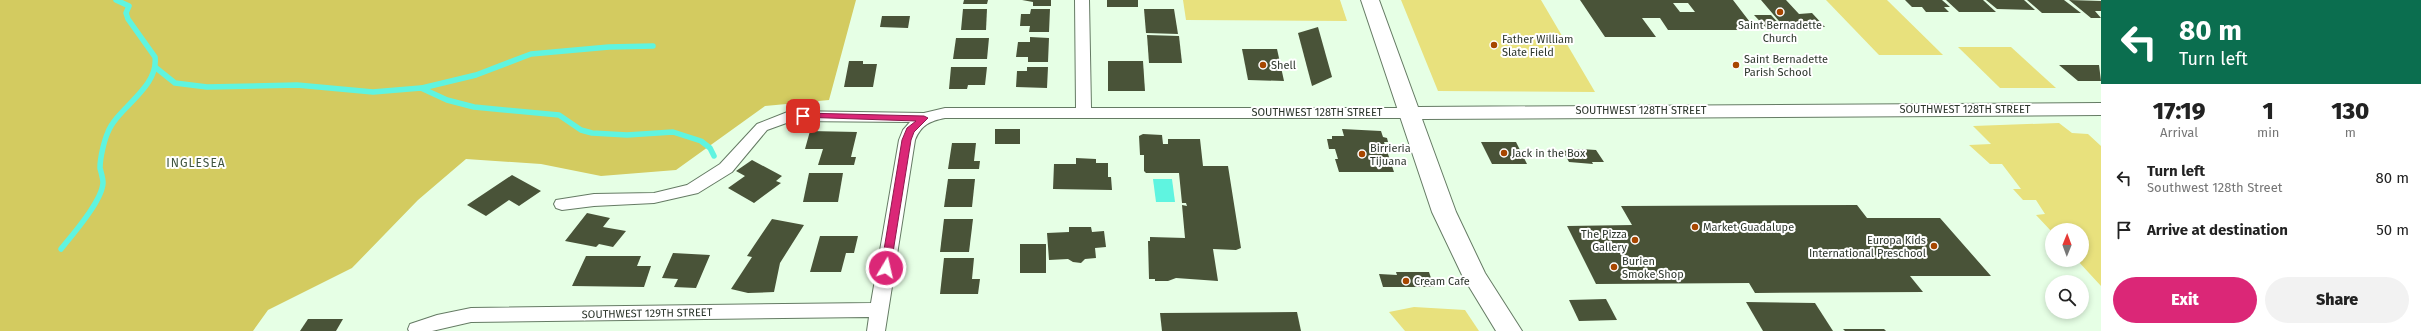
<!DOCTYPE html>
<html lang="en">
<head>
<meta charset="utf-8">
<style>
  body { margin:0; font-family:"Fira Sans",sans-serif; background:#f2f2f2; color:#222; height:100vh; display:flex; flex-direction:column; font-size:15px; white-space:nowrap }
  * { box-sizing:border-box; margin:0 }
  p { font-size:13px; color:#767676 }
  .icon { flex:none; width:22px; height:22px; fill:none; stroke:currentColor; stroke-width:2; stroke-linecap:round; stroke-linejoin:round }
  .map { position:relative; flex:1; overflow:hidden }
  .panel { display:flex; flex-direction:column; background:#fff; width:320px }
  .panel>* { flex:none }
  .top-card { background:#0b6e4f; color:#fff; overflow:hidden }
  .needle { width:26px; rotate:1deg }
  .fabs { position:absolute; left:2045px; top:223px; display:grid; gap:8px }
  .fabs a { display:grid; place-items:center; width:44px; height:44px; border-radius:50%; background:#fff; box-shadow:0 2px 6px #0003; font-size:20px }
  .pin { position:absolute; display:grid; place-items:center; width:34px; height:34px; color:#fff; margin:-17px; border-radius:8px; box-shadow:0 2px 6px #0006 }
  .me { position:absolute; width:44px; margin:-22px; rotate:9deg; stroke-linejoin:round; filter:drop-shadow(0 0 3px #0008) }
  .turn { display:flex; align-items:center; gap:14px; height:84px; padding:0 12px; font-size:18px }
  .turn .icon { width:52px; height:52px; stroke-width:2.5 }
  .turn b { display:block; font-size:28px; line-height:34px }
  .eta { display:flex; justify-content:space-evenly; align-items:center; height:68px; text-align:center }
  .eta b { font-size:24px; font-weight:800; line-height:28px }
  .action { display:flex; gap:8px; margin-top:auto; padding:8px 12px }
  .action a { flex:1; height:46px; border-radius:24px; background:#db2777; color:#fff; font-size:16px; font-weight:800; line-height:46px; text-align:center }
  .action a+a { background:#f2f2f2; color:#222 }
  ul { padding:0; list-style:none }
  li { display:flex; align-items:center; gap:12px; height:52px; padding:0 12px }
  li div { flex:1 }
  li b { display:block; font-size:15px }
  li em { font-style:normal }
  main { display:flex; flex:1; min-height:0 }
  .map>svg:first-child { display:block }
</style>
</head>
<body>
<main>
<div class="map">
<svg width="2101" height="331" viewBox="0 0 2101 331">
  <rect width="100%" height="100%" fill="#e6ffe5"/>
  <g fill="#e8e17d">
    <path d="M1183 0H1340L1347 21 1186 20Z"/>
    <path d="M1401 0H1541L1595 92 1438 91Z"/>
    <path d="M1826 0H1887L1943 55H1879Z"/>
    <path d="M1958 47H2011L2056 88H2000Z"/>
    <path d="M2059 123 2072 133 2088 134 2101 146V286L2077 260H2082V230H2052V232L2036 215 2045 214 2036 200H2023L2013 189H2021L2002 164H1990L1969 145 1991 144 1973 126Z"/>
    <path d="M1414 307 1465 310 1479 331H1405L1389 312Z"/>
  </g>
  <path fill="#d3cb60" d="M0 0H856L829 100 765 106 676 170 601 176 541 164 466 159 418 200 352 268 268 310 253 331H0Z"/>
  <path fill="#5ff4e0" d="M1153 179H1172L1175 202H1156Z"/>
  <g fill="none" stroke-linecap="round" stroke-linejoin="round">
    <g stroke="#5ff4e0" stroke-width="5.5">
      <path d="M155 67 175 83 207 87 297 85 373 92 421 88 447 100 474 107 559 115 581 130 592 133 627 135 673 132 701 141 710 148 714 156"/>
      <path d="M422 88 476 75 531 54 609 47 653 46"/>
      <path d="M61 249C73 234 102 201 103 183 103 178 101 172 100 168 100 158 104 141 108 132 117 108 159 88 155 57L128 19 126 13 129 6 116 0"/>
    </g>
  </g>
  <g fill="#495338" fill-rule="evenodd">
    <path d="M964 0H988L987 4H963Z"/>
    <path d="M1022 0H1051V6H1033V2Z"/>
    <rect x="1107" y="0" width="31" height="7"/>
    <path d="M1580 0H1733L1756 30H1668L1660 18H1642L1656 37H1605ZM1673 3H1688L1695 12H1680Z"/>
    <path d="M1761 0H1786L1799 14 1812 13 1825 27H1784Z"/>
    <path d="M1905 0H1942L1950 7H1944L1949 12H1926L1922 7H1912Z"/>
    <path d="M1946 0H1983L1996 12H1959Z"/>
    <path d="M1986 0H2024L2035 10 1997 9Z"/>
    <path d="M2027 0H2064L2081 13H2042Z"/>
    <path d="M2069 0 2101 1V11H2095L2101 18H2091Z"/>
    <path d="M963 9H987L986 30H961Z"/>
    <path d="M1031 9H1050L1049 32H1029L1030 26H1020L1021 14H1030Z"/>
    <path d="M1144 9H1174L1178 34 1146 33Z"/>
    <path d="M1754 15H1771L1785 30H1768Z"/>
    <path d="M882 16H910L908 28 880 27Z"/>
    <path d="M1318 27 1332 77 1312 86 1298 33Z"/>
    <path d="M1147 35 1179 36 1182 63H1149Z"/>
    <path d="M1030 37 1049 38 1048 62H1028V57H1016L1018 42H1030Z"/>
    <path d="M956 38H989L987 59H953Z"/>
    <path d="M1242 49H1277L1284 81 1248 80Z"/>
    <path d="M849 61H863V64H877L873 87H844Z"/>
    <path d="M1108 61H1143L1145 91H1108Z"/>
    <path d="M2059 65H2099L2101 81H2078Z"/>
    <path d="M951 67H987L985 85H968L967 89H949Z"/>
    <path d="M1027 67H1048L1047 88 1016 87 1017 71H1027Z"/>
    <rect x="995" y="129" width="25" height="15"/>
    <path d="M1342 129 1381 131 1383 137 1387 138 1388 142H1384L1394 172H1339L1335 159H1338L1335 149H1329L1327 139H1332V136H1344Z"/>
    <path d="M810 131 857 132 851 157H856L854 165H818L823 149H805Z"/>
    <path d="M1143 134 1162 135 1163 144H1168V139H1200L1203 166H1228L1241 248 1236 250 1213 249 1218 281 1176 278 1168 281H1155V279H1149L1148 241H1150V237L1185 238 1182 205 1187 206 1186 203H1182L1179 173H1146L1144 171V155H1140L1139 136Z"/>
    <path d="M1481 142H1516L1527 164H1492Z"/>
    <path d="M952 143H976L974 161H980L979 169H948Z"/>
    <path d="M1581 149 1596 150 1604 162H1592L1593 164 1569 162 1563 151Z"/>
    <path d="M1076 158 1096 159V163H1108V177H1111L1112 190 1053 189 1054 164H1076Z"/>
    <path d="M752 160 782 176 776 181 781 183 754 203 728 188 745 176 736 171Z"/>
    <path d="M809 173H843L838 202H803Z"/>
    <path d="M512 175 541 191 519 206 509 200 486 216 467 205Z"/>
    <path d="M948 179H975L972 207H944Z"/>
    <path d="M1857 205 1867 218H1940L1991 276H1910L1923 292 1755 293 1749 283 1596 284 1567 226 1632 225 1621 206Z"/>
    <path d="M587 213 610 218 603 227 626 231 613 247 599 244 596 247 565 241Z"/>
    <path d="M772 219 804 225 780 263 774 292 748 293 731 289 752 257 747 256Z"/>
    <path d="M944 219H973L969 252H940Z"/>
    <path d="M1069 227H1091L1092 232 1104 231 1106 247 1095 248 1096 258 1085 259 1081 263 1073 262 1068 259 1049 260 1047 233 1069 232Z"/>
    <path d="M820 236H858L854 253H846L841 272H810Z"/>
    <rect x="1020" y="244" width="26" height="29"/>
    <path d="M673 253 710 255 696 288 674 287 678 279 662 278Z"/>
    <path d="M586 256H641L637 266H651L644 287 572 286Z"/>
    <path d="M944 258H974L972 279H980L978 294H940Z"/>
    <path d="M1396 272H1429L1434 287H1383L1379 274 1397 275Z"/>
    <path d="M1606 299 1617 320 1579 321 1569 300Z"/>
    <path d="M1746 302 1815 303 1833 331H1763Z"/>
    <path d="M1297 312 1301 331H1162L1160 313Z"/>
    <path d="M308 319H343L336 331H300Z"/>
    <path d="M1843 329H1884L1886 331H1845Z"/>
  </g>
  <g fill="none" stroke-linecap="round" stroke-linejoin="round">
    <defs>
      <path id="street" d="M1075 0H1089L1091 108H1410L1418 113 1410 118H945C930 121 921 125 915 140L885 331H867L869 317 471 322 432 331H409L408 329 410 324 437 315 471 308 871 303 899 140 903 130 910 122 792 121 767 130 732 172 698 193 654 203 594 206 562 210 556 208 554 204 556 200 594 194 654 193 687 185 720 164 757 124 790 111 924 113 945 108H1076Z"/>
      <path id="secondary" d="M1361 0H1379L1418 107 2101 103V115L1422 119 1456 212 1485 273 1522 331H1496L1462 275 1432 212Z"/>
    </defs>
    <use href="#street" stroke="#657b64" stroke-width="2"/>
    <use href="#secondary" stroke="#657b64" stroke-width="2"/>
    <use href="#street" fill="#fff" fill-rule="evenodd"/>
    <use href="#secondary" fill="#fff" fill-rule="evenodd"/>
  </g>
  <path fill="#db2777" stroke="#8e194d" d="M803 113 924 116 928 118 914 132 911 140 890 271 886 272 881 268 902 140 907 128 916 121 800 117 799 116Z"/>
  <g fill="#a74600" stroke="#fff" stroke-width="1.5">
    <circle cx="1780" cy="12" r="4"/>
    <circle cx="1494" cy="45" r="4"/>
    <circle cx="1263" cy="65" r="4"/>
    <circle cx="1736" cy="65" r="4"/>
    <circle cx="1504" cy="153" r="4"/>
    <circle cx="1362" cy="154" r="4"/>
    <circle cx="1695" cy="227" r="4"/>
    <circle cx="1635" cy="240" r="4"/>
    <circle cx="1934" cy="246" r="4"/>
    <circle cx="1614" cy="267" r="4"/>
    <circle cx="1406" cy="281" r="4"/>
  </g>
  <g text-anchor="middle" stroke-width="4" stroke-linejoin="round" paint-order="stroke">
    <g font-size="11" fill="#2d362c" stroke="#fff" text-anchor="start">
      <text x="1780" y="29" text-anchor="middle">Saint Bernadette<tspan x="1780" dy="13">Church</tspan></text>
      <text x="1502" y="43">Father William<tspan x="1502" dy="13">Slate Field</tspan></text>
      <text x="1744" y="63">Saint Bernadette<tspan x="1744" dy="13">Parish School</tspan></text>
      <text x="1271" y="69">Shell</text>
      <text x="1370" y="152">Birrieria<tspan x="1370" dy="13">Tijuana</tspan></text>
      <text x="1512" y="157">Jack in the Box</text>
      <text x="1703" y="231">Market Guadalupe</text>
      <text x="1627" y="238" text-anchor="end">The Pizza<tspan x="1627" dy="13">Gallery</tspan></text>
      <text x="1926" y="244" text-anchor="end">Europa Kids<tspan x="1926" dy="13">International Preschool</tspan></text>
      <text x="1622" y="265">Burien<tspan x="1622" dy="13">Smoke Shop</tspan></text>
      <text x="1414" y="285">Cream Cafe</text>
    </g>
    <g font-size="11" fill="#2d362c" stroke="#fff">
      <text x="1965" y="113">SOUTHWEST 128TH STREET</text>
      <text x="1641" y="114">SOUTHWEST 128TH STREET</text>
      <text x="1317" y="116">SOUTHWEST 128TH STREET</text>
      <text transform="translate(647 313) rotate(-1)" y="4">SOUTHWEST 129TH STREET</text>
    </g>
    <g font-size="12" letter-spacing="1" fill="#3f543f" stroke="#fff">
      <text x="196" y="167">INGLESEA</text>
    </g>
  </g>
</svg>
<div class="fabs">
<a><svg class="needle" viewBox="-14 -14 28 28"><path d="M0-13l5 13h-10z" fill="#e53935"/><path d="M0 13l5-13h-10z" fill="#767676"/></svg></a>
<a><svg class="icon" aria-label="search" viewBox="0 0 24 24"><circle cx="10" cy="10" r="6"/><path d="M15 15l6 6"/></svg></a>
</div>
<div class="pin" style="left:803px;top:116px;background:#d93025"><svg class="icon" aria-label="arrive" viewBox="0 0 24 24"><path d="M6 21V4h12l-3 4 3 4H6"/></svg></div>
<svg class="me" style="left:886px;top:268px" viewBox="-20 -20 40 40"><circle r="17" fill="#db2777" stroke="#fff" stroke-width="3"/><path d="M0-11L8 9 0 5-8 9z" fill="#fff"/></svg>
</div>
<section class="panel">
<div class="top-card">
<div class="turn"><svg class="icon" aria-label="left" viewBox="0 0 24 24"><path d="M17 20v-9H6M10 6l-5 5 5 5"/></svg><div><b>80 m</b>Turn left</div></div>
</div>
<div class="eta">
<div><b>17:19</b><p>Arrival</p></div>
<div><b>1</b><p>min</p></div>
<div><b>130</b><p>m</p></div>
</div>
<ul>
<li><svg class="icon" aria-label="left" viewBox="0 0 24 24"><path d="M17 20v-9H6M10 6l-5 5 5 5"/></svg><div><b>Turn left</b><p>Southwest 128th Street</p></div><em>80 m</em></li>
<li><svg class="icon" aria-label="arrive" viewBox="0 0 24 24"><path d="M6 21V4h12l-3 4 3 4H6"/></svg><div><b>Arrive at destination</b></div><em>50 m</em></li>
</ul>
<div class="action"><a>Exit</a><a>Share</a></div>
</section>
</main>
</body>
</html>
